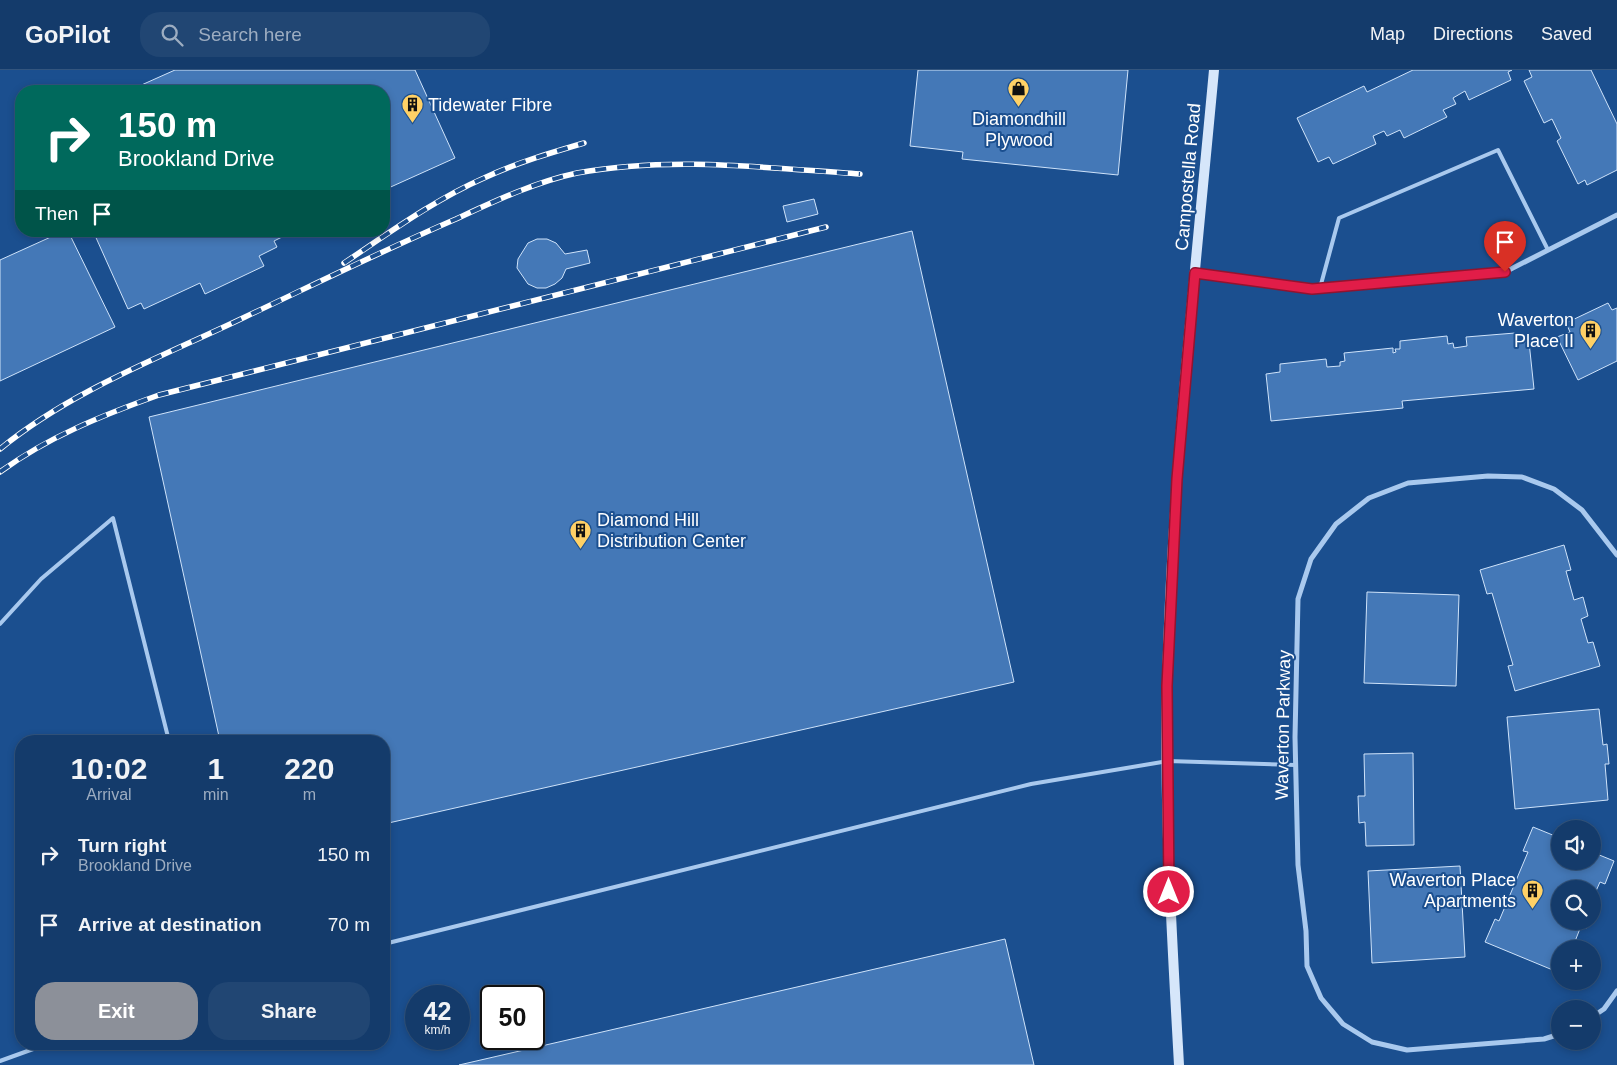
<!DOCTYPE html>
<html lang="en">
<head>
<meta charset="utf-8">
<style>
  body { margin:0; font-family:Helvetica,sans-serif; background:#214673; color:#f1f3f6; height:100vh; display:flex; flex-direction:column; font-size:19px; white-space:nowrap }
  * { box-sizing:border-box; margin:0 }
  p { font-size:16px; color:#9dadc1 }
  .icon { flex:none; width:28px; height:28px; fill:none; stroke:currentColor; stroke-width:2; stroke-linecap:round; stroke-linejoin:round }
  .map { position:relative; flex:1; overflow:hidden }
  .drawer { position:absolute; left:15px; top:665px; width:375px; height:315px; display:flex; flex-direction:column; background:#143b6b; border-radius:20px; box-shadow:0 2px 8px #0003,0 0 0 1px #33557e }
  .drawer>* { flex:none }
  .guide { position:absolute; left:15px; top:15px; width:375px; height:152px; border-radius:20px; box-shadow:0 2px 8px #0003,0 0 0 1px #33557e; background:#00695c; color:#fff; overflow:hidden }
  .fabs { position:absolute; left:1551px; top:750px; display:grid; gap:10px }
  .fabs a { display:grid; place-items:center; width:50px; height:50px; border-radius:50%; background:#143b6b; box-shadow:0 2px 8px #0003,0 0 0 1px #33557e; font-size:25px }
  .speed { position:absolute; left:405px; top:915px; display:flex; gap:10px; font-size:25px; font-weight:700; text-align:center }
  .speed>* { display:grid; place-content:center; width:65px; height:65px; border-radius:50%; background:#143b6b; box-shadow:0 2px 8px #0003,0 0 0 1px #33557e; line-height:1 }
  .speed small { font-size:12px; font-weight:400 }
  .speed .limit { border:2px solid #111; border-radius:8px; background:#fff; color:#111 }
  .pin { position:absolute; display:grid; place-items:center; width:42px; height:42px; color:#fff; margin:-51px -21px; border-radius:50% 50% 50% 0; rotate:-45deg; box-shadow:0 0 5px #0007 }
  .pin .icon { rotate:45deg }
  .me { position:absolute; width:55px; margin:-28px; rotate:0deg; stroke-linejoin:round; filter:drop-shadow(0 0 4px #0008) }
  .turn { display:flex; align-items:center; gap:18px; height:105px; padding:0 20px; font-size:22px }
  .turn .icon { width:65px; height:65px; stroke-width:2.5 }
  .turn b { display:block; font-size:35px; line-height:42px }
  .then { display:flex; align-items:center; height:48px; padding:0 20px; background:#0003; gap:10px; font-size:19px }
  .eta { display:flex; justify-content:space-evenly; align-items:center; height:85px; text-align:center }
  .eta b { font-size:30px; font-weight:800; line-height:35px }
  .cta { display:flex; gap:10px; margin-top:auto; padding:10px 20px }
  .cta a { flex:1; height:58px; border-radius:20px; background:#8c9099; color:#fff; font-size:20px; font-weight:800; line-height:58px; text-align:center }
  .cta a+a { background:#214673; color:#f1f3f6 }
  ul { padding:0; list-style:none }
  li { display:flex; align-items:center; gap:15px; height:70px; padding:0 20px }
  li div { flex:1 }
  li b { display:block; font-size:19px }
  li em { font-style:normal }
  header { display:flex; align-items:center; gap:30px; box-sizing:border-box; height:70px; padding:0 25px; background:#143b6b; border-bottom:1px solid #33557e }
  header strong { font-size:24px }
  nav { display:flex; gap:28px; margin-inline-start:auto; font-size:18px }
  .search { width:350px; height:45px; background:#214673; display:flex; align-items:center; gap:12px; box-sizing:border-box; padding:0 18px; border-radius:20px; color:#9dadc1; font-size:19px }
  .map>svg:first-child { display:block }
</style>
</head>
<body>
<header>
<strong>GoPilot</strong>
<div class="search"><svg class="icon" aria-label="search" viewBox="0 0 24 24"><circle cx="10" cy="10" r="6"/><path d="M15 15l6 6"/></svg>Search here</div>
<nav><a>Map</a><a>Directions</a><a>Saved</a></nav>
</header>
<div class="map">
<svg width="1617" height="995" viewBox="0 0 1617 995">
  <rect width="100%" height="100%" fill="#1b4f8f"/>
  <g fill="#4478b7" stroke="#cfe3fa">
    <path d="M175 0H415L455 88 384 120V21H128Z"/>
    <path d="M918 0H1128L1118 105 962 89 963 82 910 76Z"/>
    <path d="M1413 0H1512L1508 2 1511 10 1469 30 1465 21 1453 28 1456 34 1443 40 1447 47 1404 68 1400 60 1387 66 1384 61 1373 66 1376 74 1333 94 1329 87 1318 92 1297 48 1364 16 1367 22Z"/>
    <path d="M1529 0H1591L1617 54V100L1587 115 1585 110 1578 114 1557 71 1561 68 1552 49 1544 53 1524 11 1532 7Z"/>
    <path d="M814 129 818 144 787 152 783 136Z"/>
    <path d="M64 161H68L115 257 0 311V190Z"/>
    <path d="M93 161H294L274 171 277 177 259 186 264 196 205 224 200 213 144 239 141 233 128 239Z"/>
    <path d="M912 161 1014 612 384 754V671H220L149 347Z"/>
    <path d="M537 169H547L556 173 565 184 587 180 590 193 566 199 562 208 555 214 546 218H537L528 214 517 198 518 189 528 173Z"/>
    <path d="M1608 233 1612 240 1617 238V291L1578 310 1557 267 1570 262 1566 253Z"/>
    <path d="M1515 263 1516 273 1529 272 1534 319 1402 331 1403 338 1271 351 1266 304 1280 302V294L1326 289 1327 297 1340 296V292L1345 291 1344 283 1393 278V283L1396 282 1395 279H1400V271L1447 266 1448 274 1453 273 1454 278 1467 276 1466 267Z"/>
    <path d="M1564 475 1571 500 1566 501 1574 530 1583 527 1588 546 1581 549 1588 573 1593 572 1600 596 1515 621 1508 596 1513 595 1492 523 1487 524 1480 500Z"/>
    <path d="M1367 522 1459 525 1456 616 1364 613Z"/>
    <path d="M1599 639 1603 675 1607 674 1609 694H1605L1608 730 1515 739 1507 647Z"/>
    <path d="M1413 683 1414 775 1366 776 1365 752 1359 753 1358 726H1365L1364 684Z"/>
    <path d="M1533 757 1560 768V791H1592V782L1614 791 1605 814 1600 812 1592 830V819H1560V851H1590L1587 858 1581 856 1572 879H1560V903L1485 872 1495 849 1499 851 1528 782 1523 781Z"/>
    <path d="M1460 796 1465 887 1372 893 1368 801Z"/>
    <path d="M1005 869 1034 995H459Z"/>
  </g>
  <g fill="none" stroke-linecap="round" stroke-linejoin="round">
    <g stroke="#a9c9ee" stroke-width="4">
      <path d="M1320 218 1339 148 1498 80 1548 180"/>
      <path d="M0 554 41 509 113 448 169 671"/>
      <path d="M384 874 1031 714 1168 691 1295 695"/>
      <path d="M0 991 47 974"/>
    </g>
    <g stroke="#a9c9ee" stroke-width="5">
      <path d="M1195 203 1312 219 1505 202 1617 145"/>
      <path d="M1592 947 1604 939 1617 921"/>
      <path d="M1560 964 1544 969 1407 980 1372 972 1343 954 1321 928 1307 896 1306 861 1298 795 1295 667 1298 529 1311 489 1336 454 1369 428 1408 413 1488 406 1522 407 1554 419 1582 440 1617 485"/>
    </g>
    <path stroke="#d6e6fa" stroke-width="10" d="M1179 995C1172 868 1164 741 1167 614 1172 409 1195 205 1214 0"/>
    <defs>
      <g id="rail">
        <path d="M344 193C389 163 434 130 484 108 516 93 550 83 584 73"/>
        <path d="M0 379C72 320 162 287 245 247 315 214 384 180 456 149 495 131 535 112 577 103 671 86 766 98 860 104"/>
        <path d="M0 402C48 367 103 345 159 325L826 157"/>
      </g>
    </defs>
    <use href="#rail" stroke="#fff" stroke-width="5.5"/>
    <use href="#rail" stroke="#1b4f8f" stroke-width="4" stroke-dasharray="11" stroke-linecap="butt"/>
  </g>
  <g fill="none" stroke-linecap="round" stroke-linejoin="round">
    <defs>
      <path id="route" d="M1169 822 1167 616 1177 409 1195 203 1312 219 1505 202"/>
    </defs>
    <use href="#route" stroke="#92132f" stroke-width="12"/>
    <use href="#route" stroke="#e11d48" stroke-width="9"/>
  </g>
  <defs>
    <symbol id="shop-pin" viewBox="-11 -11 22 30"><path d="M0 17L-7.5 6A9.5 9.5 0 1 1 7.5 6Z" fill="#ffd166" stroke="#1b4f8f"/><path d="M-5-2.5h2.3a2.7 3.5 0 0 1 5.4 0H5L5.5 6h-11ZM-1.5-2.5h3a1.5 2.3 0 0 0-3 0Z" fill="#111"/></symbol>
    <symbol id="building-pin" viewBox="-11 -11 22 30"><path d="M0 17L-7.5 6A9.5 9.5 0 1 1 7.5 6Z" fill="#ffd166" stroke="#1b4f8f"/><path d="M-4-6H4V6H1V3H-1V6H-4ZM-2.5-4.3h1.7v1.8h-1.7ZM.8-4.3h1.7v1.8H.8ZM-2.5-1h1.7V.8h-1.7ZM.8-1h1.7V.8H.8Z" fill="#111"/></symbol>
  </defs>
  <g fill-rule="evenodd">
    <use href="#shop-pin" x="1006" y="6" width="25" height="34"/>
    <use href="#building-pin" x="400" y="22" width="25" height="34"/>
    <use href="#building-pin" x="1578" y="248" width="25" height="34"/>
    <use href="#building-pin" x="568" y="448" width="25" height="34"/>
    <use href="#building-pin" x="1520" y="808" width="25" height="34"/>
  </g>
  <g text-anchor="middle" stroke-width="4" stroke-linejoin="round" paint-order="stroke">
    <g font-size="18" fill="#fff" stroke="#1b4f8f" text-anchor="start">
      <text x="428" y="41">Tidewater Fibre</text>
      <text x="1019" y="55" text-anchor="middle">Diamondhill<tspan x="1019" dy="21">Plywood</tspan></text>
      <text x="1574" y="256" text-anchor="end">Waverton<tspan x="1574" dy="21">Place II</tspan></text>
      <text x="597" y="456">Diamond Hill<tspan x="597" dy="21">Distribution Center</tspan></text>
      <text x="1516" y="816" text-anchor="end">Waverton Place<tspan x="1516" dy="21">Apartments</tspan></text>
    </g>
    <g font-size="18" fill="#fff" stroke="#1b4f8f">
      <text transform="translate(1188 107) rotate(-85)" y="6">Campostella Road</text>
      <text transform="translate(1283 655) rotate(-89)" y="6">Waverton Parkway</text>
    </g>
  </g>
</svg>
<div class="fabs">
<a><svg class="icon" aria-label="sound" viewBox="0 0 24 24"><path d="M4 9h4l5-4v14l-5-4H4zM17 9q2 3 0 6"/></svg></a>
<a><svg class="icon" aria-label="search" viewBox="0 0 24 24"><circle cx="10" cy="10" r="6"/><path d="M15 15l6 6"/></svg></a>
<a>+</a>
<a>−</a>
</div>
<div class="speed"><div>42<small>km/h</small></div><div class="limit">50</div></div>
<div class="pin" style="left:1505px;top:202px;background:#d93025"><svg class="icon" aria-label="arrive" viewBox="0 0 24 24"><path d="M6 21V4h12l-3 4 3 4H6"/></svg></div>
<svg class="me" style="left:1169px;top:822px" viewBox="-20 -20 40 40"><circle r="17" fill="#e11d48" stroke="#fff" stroke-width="3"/><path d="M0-11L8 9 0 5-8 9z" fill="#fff"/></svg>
<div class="guide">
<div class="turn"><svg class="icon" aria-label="right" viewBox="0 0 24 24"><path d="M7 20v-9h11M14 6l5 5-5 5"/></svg><div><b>150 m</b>Brookland Drive</div></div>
<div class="then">Then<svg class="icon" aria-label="arrive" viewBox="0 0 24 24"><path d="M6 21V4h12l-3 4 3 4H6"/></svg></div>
</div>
<section class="drawer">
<div class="eta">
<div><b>10:02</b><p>Arrival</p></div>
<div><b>1</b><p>min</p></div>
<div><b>220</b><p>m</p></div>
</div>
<ul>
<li><svg class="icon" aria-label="right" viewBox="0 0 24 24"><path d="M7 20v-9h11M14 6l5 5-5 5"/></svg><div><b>Turn right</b><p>Brookland Drive</p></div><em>150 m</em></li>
<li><svg class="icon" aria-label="arrive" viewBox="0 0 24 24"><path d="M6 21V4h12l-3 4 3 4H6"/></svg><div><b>Arrive at destination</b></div><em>70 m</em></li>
</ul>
<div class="cta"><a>Exit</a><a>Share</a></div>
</section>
</div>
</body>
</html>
